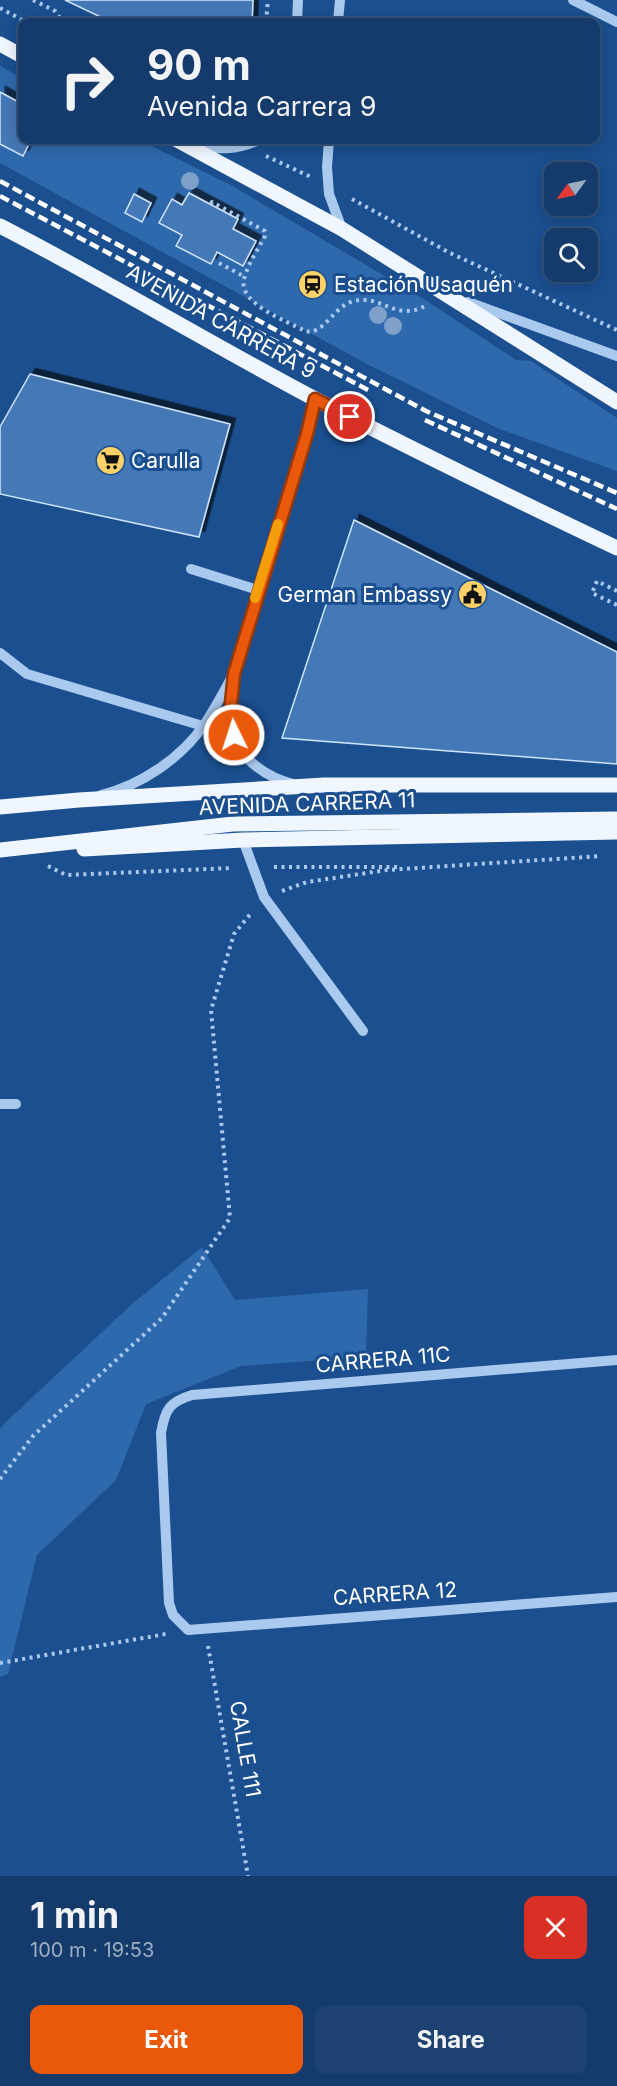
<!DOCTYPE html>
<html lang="en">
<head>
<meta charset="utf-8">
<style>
  body { margin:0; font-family:Inter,sans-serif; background:#1d4271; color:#f1f3f6; height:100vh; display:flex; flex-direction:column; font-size:22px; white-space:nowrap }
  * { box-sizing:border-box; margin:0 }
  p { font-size:20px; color:#9dadc1 }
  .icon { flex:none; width:33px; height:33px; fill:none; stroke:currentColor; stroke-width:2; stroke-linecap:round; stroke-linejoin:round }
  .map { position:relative; height:1876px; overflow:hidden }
  .drawer { display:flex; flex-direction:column; background:#143b6b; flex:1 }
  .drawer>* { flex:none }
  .guide { position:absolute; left:18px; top:18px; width:582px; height:126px; border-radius:12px; box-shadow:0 3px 15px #0003,0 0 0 2px #33557e; background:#143b6b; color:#f1f3f6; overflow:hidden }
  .needle { width:39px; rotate:237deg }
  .tools { position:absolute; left:544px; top:162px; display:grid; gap:12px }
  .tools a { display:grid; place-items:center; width:54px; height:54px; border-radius:12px; background:#143b6b; box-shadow:0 3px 15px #0003,0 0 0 2px #33557e; font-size:30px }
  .pin { position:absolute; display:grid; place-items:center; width:51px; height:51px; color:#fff; margin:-26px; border:3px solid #fff; border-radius:50%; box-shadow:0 2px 6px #0007 }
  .me { position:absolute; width:66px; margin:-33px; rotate:356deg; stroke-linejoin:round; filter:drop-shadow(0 0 4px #0008) }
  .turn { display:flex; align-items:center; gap:21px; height:126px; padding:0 30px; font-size:27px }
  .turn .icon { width:78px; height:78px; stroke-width:2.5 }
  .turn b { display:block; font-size:42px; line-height:51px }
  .round { display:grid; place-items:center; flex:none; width:63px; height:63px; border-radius:12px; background:#1d4271 }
  .head { display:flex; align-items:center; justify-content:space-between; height:102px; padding:0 30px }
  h1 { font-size:36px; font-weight:700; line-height:45px }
  .button { display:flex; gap:12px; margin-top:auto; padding:12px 30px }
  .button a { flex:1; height:69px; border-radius:12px; background:#ea580c; color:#fff; font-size:24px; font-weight:700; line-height:69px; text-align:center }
  .button a+a { background:#1d4271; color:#f1f3f6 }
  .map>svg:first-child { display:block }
</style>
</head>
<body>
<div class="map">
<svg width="617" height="1876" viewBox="0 0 617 1876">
  <defs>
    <filter id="shadow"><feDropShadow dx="5.5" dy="-5.5" stdDeviation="0" flood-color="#0009"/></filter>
  </defs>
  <rect width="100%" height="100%" fill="#1b4f8f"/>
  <g fill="#2e69ad">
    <path d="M0 66 22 78V140H139L229 184 427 301 516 360 531 361 617 418V471L497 428 365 363 0 163Z"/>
    <path d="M202 1247 235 1300 368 1289 366 1357 241 1366 146 1404 116 1480 37 1555 8 1674 0 1677V1429L6 1422 132 1304Z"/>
  </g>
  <g fill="#4478b7" stroke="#cfe3fa" stroke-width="1.5" filter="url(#shadow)">
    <path d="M65 0H253L252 22H111Z"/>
    <path d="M0 92 22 104V140H31L23 156 0 144Z"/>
    <path d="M189 193 238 219 233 229 256 241 243 266 217 252 211 264 176 246 182 235 159 223 172 199 182 205Z"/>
    <path d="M134 194 151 203 142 222 125 213Z"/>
    <path d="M30 374 230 424 199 537 0 494V427Z"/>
    <path d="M354 520 617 652V764L282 738Z"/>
  </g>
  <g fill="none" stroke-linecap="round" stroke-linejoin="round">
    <g stroke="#a9c9ee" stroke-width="4" stroke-dasharray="3 4.5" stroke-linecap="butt">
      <path d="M33 0 55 11 63 22"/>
      <path d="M0 8 26 22"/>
      <path d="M266 22 268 0"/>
      <path d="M266 156 311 177"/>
      <path d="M352 199 448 252 617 330"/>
      <path d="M211 204 212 202 265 231V236C258 249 248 264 244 279 238 304 287 321 305 331 324 336 333 306 354 301 383 294 395 323 427 305"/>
      <path d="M219 263 245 277"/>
      <path d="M617 591 597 581 592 593 617 605"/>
      <path d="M48 866 66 875 233 868"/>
      <path d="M274 867H401"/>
      <path d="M282 891 307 882 387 870 601 856"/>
      <path d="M0 1479 33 1436 162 1318 230 1218 211 1010 234 934 252 912"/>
      <path d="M208 1646 248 1876"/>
      <path d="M0 1663 166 1634"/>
    </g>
    <g stroke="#a9c9ee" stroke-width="10">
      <path d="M573 0 617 22"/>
      <path d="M297 22 298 0"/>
      <path d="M338 22 340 0"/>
      <path d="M329 140 327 167 329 194 342 229"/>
      <path d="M194 146C216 149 238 151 258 140"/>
      <path d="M468 302 617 356"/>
      <path d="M191 569 258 590"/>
      <path d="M0 653 27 674 203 726"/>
      <path d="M293 784C269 778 241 761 234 735 228 716 232 693 234 674L307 433 315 398"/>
      <path d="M101 795C140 786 181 758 204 725 214 710 223 693 232 677"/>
      <path d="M243 840 264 897 363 1031"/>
      <path d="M0 1104H16"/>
      <path d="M617 1360 192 1395C169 1402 165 1410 161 1433L169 1603 173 1615 188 1630 617 1597"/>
    </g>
    <g stroke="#f0f6ff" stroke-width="15">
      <path d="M0 44 22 56"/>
      <path d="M177 140 342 229 617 402"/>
      <path d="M0 226C107 281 209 343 315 399 415 451 516 500 617 548"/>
      <path d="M0 807 79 800 324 785H617"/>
      <path d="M84 849 243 840 617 832"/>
      <path d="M0 850 233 824 617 819"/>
    </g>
    <g stroke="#fff" stroke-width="4.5" stroke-dasharray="10 4.5" stroke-linecap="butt">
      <path d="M0 181 426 411 617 493"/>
      <path d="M0 196 372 392"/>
      <path d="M425 420 617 509"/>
    </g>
  </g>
  <g fill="#7ea0ca">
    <circle cx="190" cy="181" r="9"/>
    <circle cx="378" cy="315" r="9"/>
    <circle cx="393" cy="326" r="9"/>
  </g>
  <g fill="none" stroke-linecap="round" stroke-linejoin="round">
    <defs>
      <path id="route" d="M234 735 231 703 234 674 307 434 315 399 350 417"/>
    </defs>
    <use href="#route" stroke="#983908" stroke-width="15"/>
    <use href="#route" stroke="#ea580c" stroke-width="10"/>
    <path stroke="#f59e0b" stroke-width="10" d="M255 598 278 524"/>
  </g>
  <defs>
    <symbol id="station-disc" viewBox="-11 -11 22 22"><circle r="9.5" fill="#ffd166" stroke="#1b4f8f"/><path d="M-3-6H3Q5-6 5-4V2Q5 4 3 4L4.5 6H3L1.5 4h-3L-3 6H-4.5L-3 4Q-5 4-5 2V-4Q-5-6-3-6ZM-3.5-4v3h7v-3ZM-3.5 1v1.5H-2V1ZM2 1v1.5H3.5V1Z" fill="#111"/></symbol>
    <symbol id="supermarket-disc" viewBox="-11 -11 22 22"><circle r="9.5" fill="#ffd166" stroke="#1b4f8f"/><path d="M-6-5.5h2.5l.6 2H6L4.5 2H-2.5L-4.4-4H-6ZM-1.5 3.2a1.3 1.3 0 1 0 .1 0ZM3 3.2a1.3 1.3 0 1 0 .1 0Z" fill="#111"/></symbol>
    <symbol id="civic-disc" viewBox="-11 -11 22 22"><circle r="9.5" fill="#ffd166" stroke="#1b4f8f"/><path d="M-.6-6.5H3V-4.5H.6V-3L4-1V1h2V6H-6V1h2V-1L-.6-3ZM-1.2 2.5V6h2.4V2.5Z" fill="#111"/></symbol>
  </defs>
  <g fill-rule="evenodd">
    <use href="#station-disc" x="296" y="268" width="33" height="33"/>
    <use href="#supermarket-disc" x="94" y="444" width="33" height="33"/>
    <use href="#civic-disc" x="456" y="578" width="33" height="33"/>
  </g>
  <g text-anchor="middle" stroke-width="6" stroke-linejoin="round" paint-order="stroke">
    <g font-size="21" fill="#fff" stroke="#1b4f8f" text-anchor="start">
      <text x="334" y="292">Estación Usaquén</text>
      <text x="131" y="468">Carulla</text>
      <text x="452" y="602" text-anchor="end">German Embassy</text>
    </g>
    <g font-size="21" fill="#fff" stroke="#1b4f8f">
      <text transform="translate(221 322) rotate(29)" y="7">AVENIDA CARRERA 9</text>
      <text transform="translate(307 804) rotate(-2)" y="7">AVENIDA CARRERA 11</text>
      <text transform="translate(383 1360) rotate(-5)" y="7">CARRERA 11C</text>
      <text transform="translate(395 1594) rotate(-4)" y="7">CARRERA 12</text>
      <text transform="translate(245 1749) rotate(80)" y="7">CALLE 111</text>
    </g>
  </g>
</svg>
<div class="tools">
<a><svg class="needle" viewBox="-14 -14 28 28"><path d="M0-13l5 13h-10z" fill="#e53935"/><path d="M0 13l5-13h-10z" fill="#9dadc1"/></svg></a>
<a><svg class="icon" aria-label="search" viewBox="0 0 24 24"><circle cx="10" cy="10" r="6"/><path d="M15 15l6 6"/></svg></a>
</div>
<div class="pin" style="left:350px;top:417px;background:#d93025"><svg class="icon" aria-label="arrive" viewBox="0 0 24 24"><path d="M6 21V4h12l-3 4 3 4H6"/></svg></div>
<svg class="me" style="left:234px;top:735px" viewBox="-20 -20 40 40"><circle r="17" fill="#ea580c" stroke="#fff" stroke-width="3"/><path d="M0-11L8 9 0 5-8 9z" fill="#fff"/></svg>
<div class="guide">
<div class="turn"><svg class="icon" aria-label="right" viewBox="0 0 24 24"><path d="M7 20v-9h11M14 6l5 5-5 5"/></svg><div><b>90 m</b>Avenida Carrera 9</div></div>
</div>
</div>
<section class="drawer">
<div class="head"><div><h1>1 min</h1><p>100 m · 19:53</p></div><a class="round" style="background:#d93025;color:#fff"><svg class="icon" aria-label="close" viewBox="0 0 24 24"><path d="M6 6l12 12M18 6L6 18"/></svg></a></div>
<div class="button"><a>Exit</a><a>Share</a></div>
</section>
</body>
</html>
